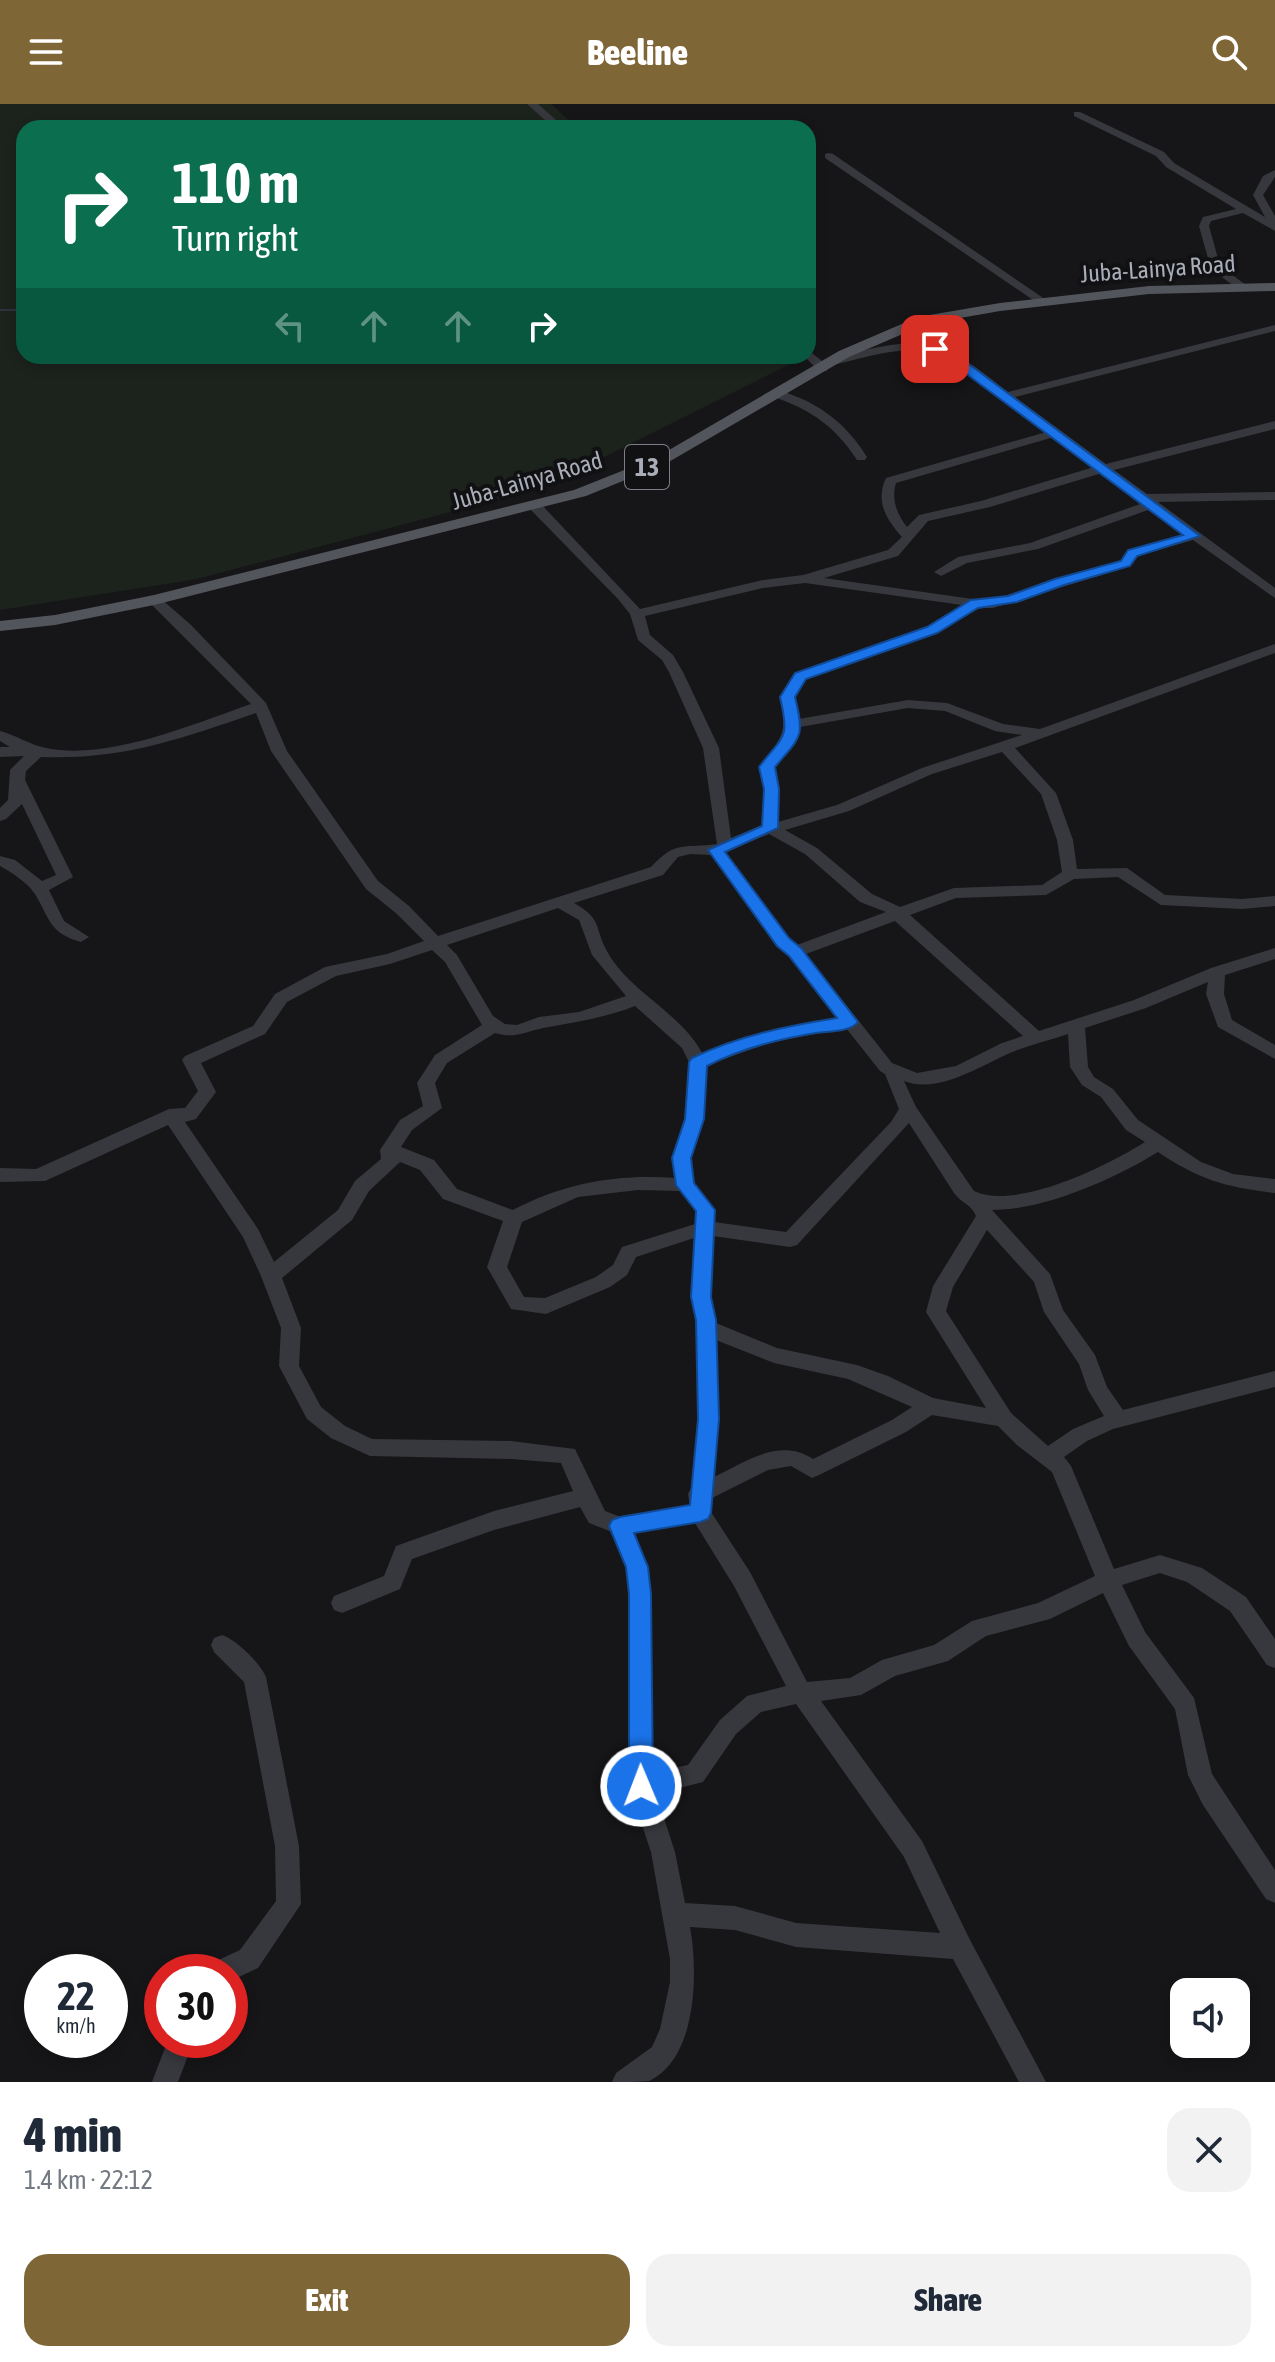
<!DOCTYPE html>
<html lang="en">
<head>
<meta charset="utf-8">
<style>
  body { margin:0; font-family:"Asap Condensed",sans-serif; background:#f2f2f3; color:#1f2937; height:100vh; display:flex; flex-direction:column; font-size:30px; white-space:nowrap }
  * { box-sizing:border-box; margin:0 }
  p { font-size:26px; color:#747a83 }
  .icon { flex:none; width:44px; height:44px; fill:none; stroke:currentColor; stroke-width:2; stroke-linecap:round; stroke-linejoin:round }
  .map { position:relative; height:1978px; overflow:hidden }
  .side { display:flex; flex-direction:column; background:#fff; flex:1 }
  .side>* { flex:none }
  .banner { position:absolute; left:16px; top:16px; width:800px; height:244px; border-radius:24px; box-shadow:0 4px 12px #0003; background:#0b6e4f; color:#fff; overflow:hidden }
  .controls { position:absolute; left:1170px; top:1874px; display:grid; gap:16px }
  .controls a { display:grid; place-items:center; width:80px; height:80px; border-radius:16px; background:#fff; box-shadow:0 4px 12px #0003; font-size:40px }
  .speed { position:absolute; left:24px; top:1850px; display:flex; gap:16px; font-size:40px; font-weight:700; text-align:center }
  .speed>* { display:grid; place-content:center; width:104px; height:104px; border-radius:50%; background:#fff; box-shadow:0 4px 12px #0003; line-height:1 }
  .speed small { font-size:20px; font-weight:400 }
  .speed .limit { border:12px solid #d22; background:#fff; color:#111 }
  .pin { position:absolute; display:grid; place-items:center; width:68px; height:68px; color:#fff; margin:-34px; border-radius:16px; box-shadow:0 4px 12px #0006 }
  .me { position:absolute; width:88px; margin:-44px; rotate:359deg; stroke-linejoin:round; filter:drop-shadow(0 0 6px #0008) }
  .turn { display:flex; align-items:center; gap:28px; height:168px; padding:0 24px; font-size:36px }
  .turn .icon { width:104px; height:104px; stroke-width:2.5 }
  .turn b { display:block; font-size:56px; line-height:68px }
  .lanes { display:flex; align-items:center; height:76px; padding:0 24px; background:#0003; justify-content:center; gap:40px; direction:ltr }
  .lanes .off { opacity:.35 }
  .round { display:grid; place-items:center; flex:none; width:84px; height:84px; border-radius:24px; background:#f2f2f3 }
  .headline { display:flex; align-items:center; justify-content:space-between; height:136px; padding:0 24px }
  h1 { font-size:48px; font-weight:800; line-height:60px }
  .cta { display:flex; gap:16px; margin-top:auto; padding:16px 24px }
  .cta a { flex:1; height:92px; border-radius:24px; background:#7e6636; color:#fff; font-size:32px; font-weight:800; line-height:92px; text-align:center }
  .cta a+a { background:#f2f2f3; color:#1f2937 }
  header { display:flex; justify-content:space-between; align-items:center; height:104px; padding:0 24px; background:#7e6636; color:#fff; font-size:36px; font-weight:800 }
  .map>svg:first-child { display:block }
</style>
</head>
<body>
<header><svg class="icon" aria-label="menu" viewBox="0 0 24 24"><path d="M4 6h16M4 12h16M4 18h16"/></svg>Beeline<svg class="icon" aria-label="search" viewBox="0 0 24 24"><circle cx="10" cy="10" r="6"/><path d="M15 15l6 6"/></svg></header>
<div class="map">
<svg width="1275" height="1978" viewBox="0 0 1275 1978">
  <rect width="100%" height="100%" fill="#161618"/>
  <path fill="#1c231d" d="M0 0H551L577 24H24V252H806L544 383 197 475 0 506Z"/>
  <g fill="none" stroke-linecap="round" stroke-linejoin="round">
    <path stroke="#2c353c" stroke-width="2" d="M0 206H24"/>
    <g fill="#37383d" fill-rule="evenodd">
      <path d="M527 0H538L565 24H554Z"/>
      <path d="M1074 8H1080L1164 48 1174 59 1265 113 1253 91 1263 72 1275 66V73L1263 91 1275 112V127L1243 109 1211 117 1209 122 1220 162 1246 181V185H1238L1211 165 1199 122 1203 113 1236 105 1166 63 1156 52 1074 12Z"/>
      <path d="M829 49 833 50 1049 198 1039 200 825 54V50Z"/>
      <path d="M1275 221V227L1015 293 1106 360 1275 317V325L1114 366 1147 390 1275 388V396L1158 398 1275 484V494L1193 436 1138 452 1131 462 993 504H978L937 529 806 575 795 593 799 615 908 596 947 599 1003 620 1040 625 1275 540V549L1015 644 1056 689 1073 736 1077 765 1127 764 1165 791 1242 795 1275 792V802L1242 805 1161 801 1118 773 1074 775 1046 791 956 794 910 811 1039 927 1134 896 1211 864 1275 844V855L1225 871 1224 890 1232 916 1275 941V955L1218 923 1206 890 1208 878 1146 904 1085 924 1088 963 1094 973 1113 985 1138 1016 1201 1058 1233 1070 1275 1075V1089C1225 1083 1200 1076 1158 1048 1114 1075 1045 1106 992 1106L1050 1170 1063 1206 1095 1251 1107 1283 1123 1306 1275 1267V1283L1113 1325 1087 1337 1064 1353 1071 1362 1114 1465 1160 1451 1202 1464 1246 1493 1275 1535V1564L1267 1561 1230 1507 1187 1478 1160 1469 1122 1481 1145 1528 1194 1594 1212 1670 1275 1766V1799L1266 1795 1203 1701 1188 1671 1175 1605 1129 1542 1103 1489 1050 1515 986 1532 948 1557 895 1572 861 1591 821 1597 922 1737 969 1834 1046 1978H1019L953 1855 796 1843 735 1826 690 1823C698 1867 698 1954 649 1977 640 1978 622 1978 612 1978L616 1969 652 1943 660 1925 670 1878V1855L651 1748 629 1682V1490L626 1463 612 1428 589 1419 580 1403 494 1426 412 1455 400 1485 342 1509 334 1506 331 1499 334 1492 384 1472 396 1442 494 1407 573 1387 561 1359 511 1355 370 1352 331 1334 307 1315 279 1262 281 1224 261 1172 243 1133 168 1021 45 1077 0 1078V1064L36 1065 169 1005 185 1004 198 987 182 956 185 952 253 922 275 890 325 863 387 850 424 837 397 810 366 785 271 647 256 609C180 635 123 656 41 653L26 667 25 676 73 773 49 786 64 817 89 833 81 838C49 829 50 815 35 790 28 779 11 768 0 762V752L15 756 42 777 56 771 22 700 6 715 0 717V704L8 696 10 666 24 652 0 653V643H10L0 637V627C16 631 30 641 46 644 108 657 193 620 251 600L147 496 154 492 159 493 191 521 266 599 287 647 378 777 409 802 438 832 651 763C677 735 684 745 717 740L703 644 669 568 662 556 638 536 630 510 618 495 530 405V399H540L640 505 763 476 803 471 888 446 902 433C886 415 875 397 886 374L1046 328C1019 307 954 251 923 247 896 243 863 254 837 260L831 256 833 254C859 247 900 236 926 240 957 245 984 270 1008 288ZM1054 333 1094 363 981 397 919 411 907 423C897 410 891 396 896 379ZM1102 369 1143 399 1030 439 958 453 934 468 941 472 967 459 1038 445 1151 405 1185 430 1128 446 1121 456 987 497 824 474 898 452 928 417 990 403ZM805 479 962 501 927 523 796 569 781 593C788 631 781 634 759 663L764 685 762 721 731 734 719 644 683 568 673 551 650 531 645 512 763 484ZM908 604 945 607 995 627 1022 631 922 664 837 701 778 718 780 685 775 663 795 638 800 623ZM1002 648 1041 690 1057 736 1062 768 1042 781 954 784 900 803 872 790 817 744 785 726 849 707 932 670ZM769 730 805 750 860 798 886 808 797 841 789 834 726 748ZM690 750 711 751 777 842 789 852 838 914 772 926 702 949C681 909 631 889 608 849 593 823 604 816 574 799L663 771 678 753ZM558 804 579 816 592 851 626 892 579 908 539 913 517 921 505 920 493 912 457 851 447 841ZM895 817 1023 932 1002 939 956 962 917 969 892 959 806 850ZM432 846 445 858 482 921 435 951 417 979 423 1002 400 1016 380 1046 381 1055 355 1077 338 1106 274 1158 258 1125 185 1018 196 1015 216 988 201 959 265 930 287 898 336 872 390 860ZM635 902 682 944 689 958 686 1015 672 1054 675 1074C616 1070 565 1079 513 1106L457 1085 434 1056 401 1043 412 1026 442 1004 435 979 447 959 495 929C515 935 525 928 543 924 575 918 605 914 635 902ZM846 924 880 967 885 970 899 1005 891 1018 786 1128 714 1118V1106L694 1079 690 1054 704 1015 707 961 772 938ZM1068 930 1070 963 1082 981 1101 993 1126 1026 1145 1038C1107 1062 1016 1107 974 1087L916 1003 904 977C940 991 984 959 1015 947 1033 940 1050 936 1068 930ZM909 1019 954 1089C961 1099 971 1100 976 1112L933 1182 926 1208 986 1304 933 1294 888 1272 857 1261 777 1244 716 1219 711 1193 713 1132 790 1143 797 1141ZM400 1058 420 1066 443 1095 503 1117 487 1163 511 1205 546 1210 553 1207 610 1183 627 1171 636 1153 694 1134 691 1193 696 1216 698 1315 691 1384 688 1390 690 1402 621 1413 605 1407 575 1345 511 1337 372 1335 345 1322 321 1303 299 1262 301 1224 282 1174 352 1116 369 1087ZM638 1086 680 1087 695 1107V1120L622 1143 613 1161 596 1173 545 1194 524 1193 507 1163 522 1118 578 1093ZM987 1126 1034 1178 1044 1208 1079 1260 1088 1286 1104 1312 1073 1325 1048 1342 1011 1309 946 1207 953 1183ZM716 1236 774 1259 848 1275 912 1303 892 1316 813 1355C780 1333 745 1358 714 1373L718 1315ZM932 1311 998 1322 1017 1341 1052 1368 1095 1472 1038 1499 972 1517 934 1541 882 1556 850 1574 807 1578 750 1468 711 1408 712 1394 768 1366 791 1362 812 1374 819 1371 906 1328ZM695 1419 734 1482 786 1582 747 1592 720 1616 688 1661 653 1668 651 1490 648 1463 634 1429ZM796 1600 904 1753 940 1829 796 1819 735 1802 685 1799 675 1748 656 1690 703 1678 736 1630 761 1608Z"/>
      <path d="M808 246 827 261V267H819L804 252H808Z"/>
      <path d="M778 286C818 298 845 318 867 353L865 356H857C835 322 811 306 774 293V287Z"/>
      <path d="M222 1531C238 1537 259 1558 266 1573L299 1742 301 1800 258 1864 230 1877V1868H208L212 1859 240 1846 276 1797 275 1742 244 1578 214 1548 211 1541 214 1534Z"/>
      <path d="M168 1936H194L178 1978H152Z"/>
    </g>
    <path fill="#53555c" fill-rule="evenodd" d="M1275 179V187L1149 190 1000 207 926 220 849 253 667 359 586 392 154 501 55 521 0 527V517L55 511 154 491 574 386 657 353 839 247 918 213 1000 199 1149 182Z"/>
  </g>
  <path fill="#1a73e8" stroke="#114b97" stroke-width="2" d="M931 242H940L962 255 1200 432 1137 452 1130 462 1064 481 1017 498 978 504 937 529 806 575 795 593C805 634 801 632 775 663L779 685 778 724 725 748 789 834 801 844 858 918C850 928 829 927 816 929 778 935 742 944 707 962L704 1015 691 1054 694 1079 715 1106 711 1193 716 1216 719 1315 711 1409 708 1415 700 1418 634 1429 648 1463 651 1490 653 1682 650 1690 641 1693 633 1690 629 1682V1490L626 1463 609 1422 612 1416 620 1413 690 1401 698 1315 696 1216 691 1193 696 1107 676 1081 672 1054 685 1015 689 958 692 954C738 932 786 922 837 914L789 852 777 842 708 746 762 722 764 685 759 663C784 630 790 636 780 593L795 569 927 523 971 496 1008 492 1055 475 1121 457 1128 446 1183 431 953 260 931 248Z"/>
  <g text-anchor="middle" stroke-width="8" stroke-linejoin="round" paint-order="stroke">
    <g font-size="24" fill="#a8adb8" stroke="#111113">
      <text transform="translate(1158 165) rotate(-4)" y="8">Juba-Lainya Road</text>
      <text transform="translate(527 377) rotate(-16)" y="8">Juba-Lainya Road</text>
    </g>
    <rect fill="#111113" stroke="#7b7e86" stroke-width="2" x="625" y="341" width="44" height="44" rx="6"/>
    <g font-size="26" font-weight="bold" fill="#a8adb8">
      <text x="647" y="372">13</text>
    </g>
  </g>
</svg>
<div class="controls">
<a><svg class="icon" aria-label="sound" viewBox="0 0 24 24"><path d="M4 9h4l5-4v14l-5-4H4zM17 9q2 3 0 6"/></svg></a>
</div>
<div class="speed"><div>22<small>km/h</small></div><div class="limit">30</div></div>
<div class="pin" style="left:935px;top:245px;background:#d93025"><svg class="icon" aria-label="arrive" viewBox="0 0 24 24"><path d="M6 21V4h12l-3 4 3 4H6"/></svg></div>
<svg class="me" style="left:641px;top:1682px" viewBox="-20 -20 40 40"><circle r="17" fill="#1a73e8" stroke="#fff" stroke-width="3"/><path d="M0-11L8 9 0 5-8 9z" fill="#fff"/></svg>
<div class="banner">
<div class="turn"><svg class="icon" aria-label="right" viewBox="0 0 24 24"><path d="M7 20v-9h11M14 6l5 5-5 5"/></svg><div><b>110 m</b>Turn right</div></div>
<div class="lanes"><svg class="icon off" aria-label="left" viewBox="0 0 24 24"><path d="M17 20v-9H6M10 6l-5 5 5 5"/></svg><svg class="icon off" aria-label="ahead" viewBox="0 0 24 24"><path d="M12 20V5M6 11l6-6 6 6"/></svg><svg class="icon off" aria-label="ahead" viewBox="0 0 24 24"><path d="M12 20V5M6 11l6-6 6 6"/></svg><svg class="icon" aria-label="right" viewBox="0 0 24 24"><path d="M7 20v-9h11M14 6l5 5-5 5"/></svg></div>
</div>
</div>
<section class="side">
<div class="headline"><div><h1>4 min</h1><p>1.4 km · 22:12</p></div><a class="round"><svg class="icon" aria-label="close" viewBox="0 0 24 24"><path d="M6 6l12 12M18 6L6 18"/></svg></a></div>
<div class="cta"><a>Exit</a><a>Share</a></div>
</section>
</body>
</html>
